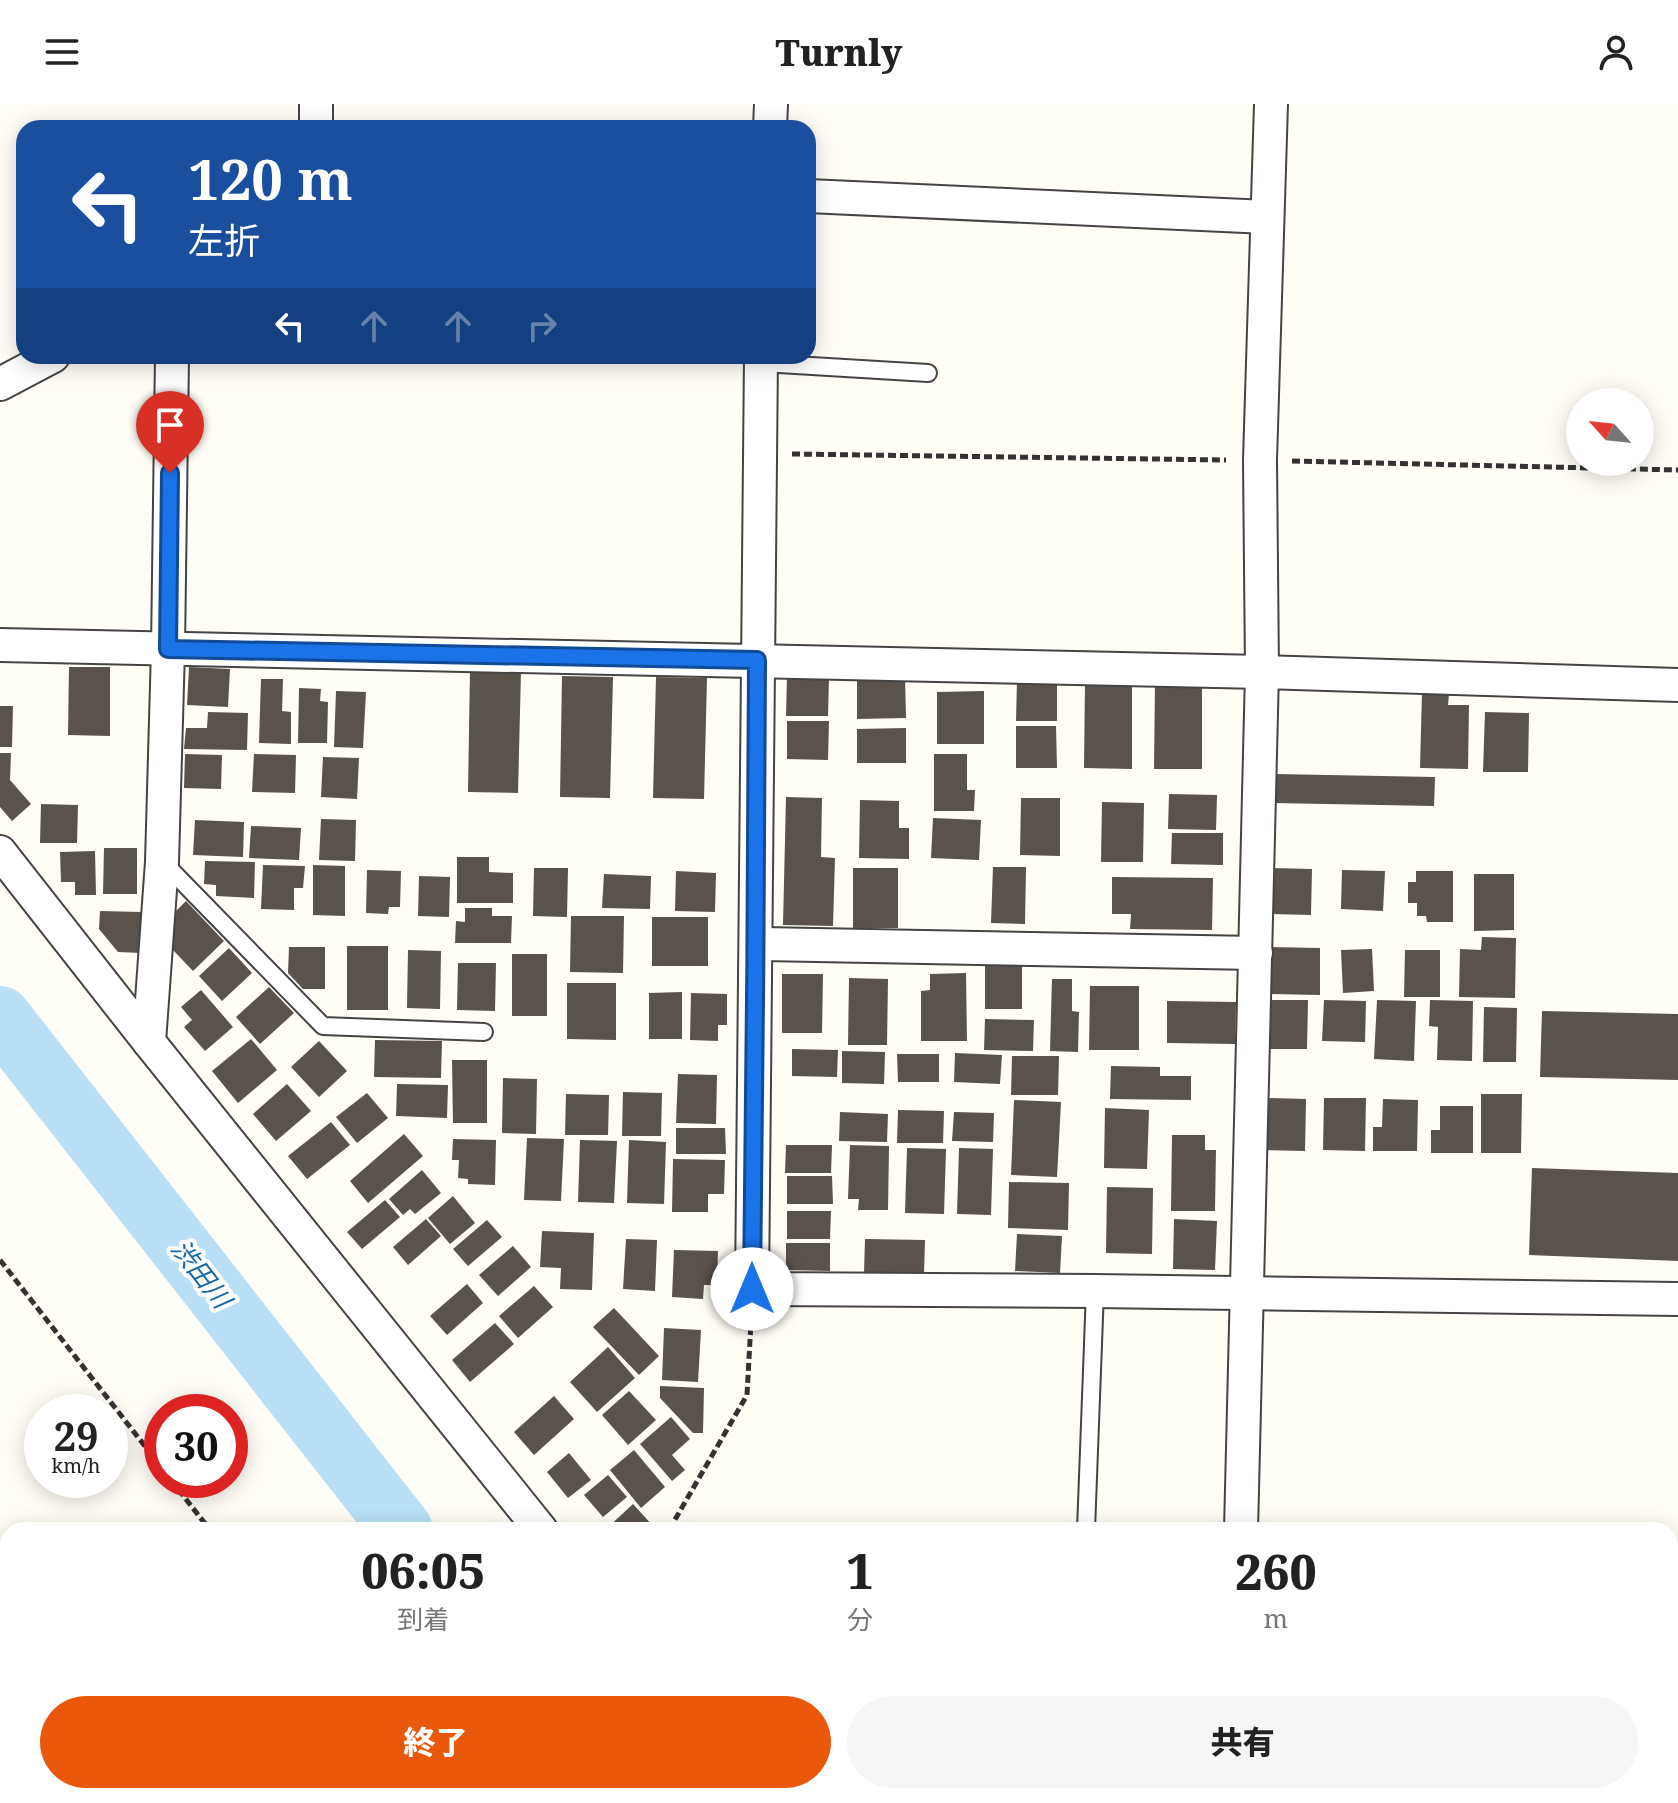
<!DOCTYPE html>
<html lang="ja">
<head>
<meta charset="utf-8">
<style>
  body { margin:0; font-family:"Noto Serif","Noto Sans JP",serif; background:#f6f6f6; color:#222; height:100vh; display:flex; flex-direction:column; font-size:30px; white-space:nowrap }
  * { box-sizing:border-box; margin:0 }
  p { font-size:26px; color:#767676 }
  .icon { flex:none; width:44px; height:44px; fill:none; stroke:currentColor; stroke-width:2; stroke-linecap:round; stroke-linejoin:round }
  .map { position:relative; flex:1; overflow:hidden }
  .sheet { position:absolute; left:0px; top:1418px; width:1678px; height:282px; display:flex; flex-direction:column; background:#fff; border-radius:24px 24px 0 0; box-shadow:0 4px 20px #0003 }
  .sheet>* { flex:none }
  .hud { position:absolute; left:16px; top:16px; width:800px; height:244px; border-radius:24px; box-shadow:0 4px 20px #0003; background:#1a4fa0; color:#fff; overflow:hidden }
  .needle { width:52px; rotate:297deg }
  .fabs { position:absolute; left:1566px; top:284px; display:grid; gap:16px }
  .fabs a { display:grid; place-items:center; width:88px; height:88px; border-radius:50%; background:#fff; box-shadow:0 4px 20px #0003; font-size:40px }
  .speed { position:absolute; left:24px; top:1290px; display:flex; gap:16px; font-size:40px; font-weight:700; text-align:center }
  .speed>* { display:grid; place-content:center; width:104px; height:104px; border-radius:50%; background:#fff; box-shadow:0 4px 20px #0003; line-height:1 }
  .speed small { font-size:20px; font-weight:400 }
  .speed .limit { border:12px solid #d22; background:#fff; color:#111 }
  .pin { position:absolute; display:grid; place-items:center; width:68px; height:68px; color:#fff; margin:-82px -34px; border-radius:50% 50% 50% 0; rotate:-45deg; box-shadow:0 0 8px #0007 }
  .pin .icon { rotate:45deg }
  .me { position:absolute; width:88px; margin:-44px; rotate:0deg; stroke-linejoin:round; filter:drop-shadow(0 0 6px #0008) }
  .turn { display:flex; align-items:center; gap:28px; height:168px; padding:0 40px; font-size:36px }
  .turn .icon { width:104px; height:104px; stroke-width:2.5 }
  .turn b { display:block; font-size:56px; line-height:68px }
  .lanes { display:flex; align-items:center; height:76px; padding:0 40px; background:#0003; justify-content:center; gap:40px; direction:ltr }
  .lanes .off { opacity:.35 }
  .eta { display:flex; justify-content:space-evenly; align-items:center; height:136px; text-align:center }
  .eta b { font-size:48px; font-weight:800; line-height:56px }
  .cta { display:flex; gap:16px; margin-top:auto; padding:16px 40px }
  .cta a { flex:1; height:92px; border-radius:48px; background:#ea580c; color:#fff; font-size:32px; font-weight:800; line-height:92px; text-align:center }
  .cta a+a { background:#f6f6f6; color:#222 }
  header { display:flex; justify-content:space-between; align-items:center; height:104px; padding:0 40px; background:#fff; font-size:36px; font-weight:800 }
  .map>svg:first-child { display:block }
</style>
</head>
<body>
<header><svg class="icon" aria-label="menu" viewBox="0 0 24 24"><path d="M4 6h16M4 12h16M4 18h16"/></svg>Turnly<svg class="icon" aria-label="person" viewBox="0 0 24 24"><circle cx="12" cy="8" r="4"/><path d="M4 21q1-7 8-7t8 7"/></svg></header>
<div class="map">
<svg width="1678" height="1699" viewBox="0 0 1678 1699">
  <rect width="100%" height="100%" fill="#fffdf5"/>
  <path fill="#b9e0f7" stroke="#3f96cf" stroke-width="2" d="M462 1692H658L664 1699H467Z"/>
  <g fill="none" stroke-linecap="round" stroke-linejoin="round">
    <path stroke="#b9e0f7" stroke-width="62" d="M0 913 402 1426"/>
  </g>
  <g fill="#5a524d">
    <path d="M69 563H110V632L68 631Z"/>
    <path d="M189 563 230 565 228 603 187 601Z"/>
    <path d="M470 567H521L518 689 468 688Z"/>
    <path d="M562 572 613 573 610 694 560 693Z"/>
    <path d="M787 572 829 573 828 612H786Z"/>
    <path d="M656 573 707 574 704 695 653 694Z"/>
    <path d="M261 575H283L282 607 291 608V640L259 639Z"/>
    <path d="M905 575 906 614 857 615V576Z"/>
    <path d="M1017 575H1057V617H1016Z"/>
    <path d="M1085 579H1132V665L1084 664Z"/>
    <path d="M1155 579H1202V665H1154Z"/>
    <path d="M299 584 321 585 320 597 328 598 327 639H298Z"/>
    <path d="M336 587 366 588 363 644 334 643Z"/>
    <path d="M984 587V640H937V588Z"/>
    <path d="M1422 589 1449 590 1448 601H1469L1468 665 1420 664Z"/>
    <path d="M0 602H13L12 643H0Z"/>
    <path d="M208 608 248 609 247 646 184 645 186 624H207Z"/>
    <path d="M1485 608 1529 609 1528 668H1483Z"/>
    <path d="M787 617H829L828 656 787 655Z"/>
    <path d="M1016 622H1056L1057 664H1016Z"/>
    <path d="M906 624V659H857V625Z"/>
    <path d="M0 649H11L10 676 31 700 12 717 0 703Z"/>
    <path d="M185 650 222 651 221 685 184 684Z"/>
    <path d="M254 650 296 651 295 689 252 688Z"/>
    <path d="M934 650H967V686H975L974 707H934Z"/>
    <path d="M323 653 359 654 357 695 321 693Z"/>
    <path d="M1274 670 1435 673 1434 702 1273 699Z"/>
    <path d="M1169 690 1217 691 1216 726 1168 725Z"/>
    <path d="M786 693 822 694 821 753 835 754 833 822 783 821Z"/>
    <path d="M1021 694H1060V752L1020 751Z"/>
    <path d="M860 696 899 697V724H909V755L859 754Z"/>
    <path d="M1102 698 1144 699 1143 758H1101Z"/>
    <path d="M41 700 78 701 77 739H40Z"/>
    <path d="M933 714 981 716 979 756 931 754Z"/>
    <path d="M321 715 356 716 355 757 319 756Z"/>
    <path d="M195 716 244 718 243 753 193 751Z"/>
    <path d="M251 722 301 724 299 756 249 754Z"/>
    <path d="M1172 729H1223V761L1171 760Z"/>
    <path d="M104 744H137V790H103Z"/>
    <path d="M95 747 96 791H75V778H61L60 748Z"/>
    <path d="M457 753H489V768L513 769V799H457Z"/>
    <path d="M205 757 255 758 254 794 216 792V781L204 780Z"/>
    <path d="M263 761 305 762 303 784H294V806L261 805Z"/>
    <path d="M313 761 345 762V812L313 811Z"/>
    <path d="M993 763H1026L1025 820 991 819Z"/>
    <path d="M534 764H568L567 813 533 812Z"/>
    <rect x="853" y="764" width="45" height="60"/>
    <path d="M1272 764 1312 765 1311 811 1271 810Z"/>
    <path d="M367 766 401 767 400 803H389L388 810 366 809Z"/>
    <path d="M1342 766 1385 767 1383 807 1341 805Z"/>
    <path d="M676 767 716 769 715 808 675 807Z"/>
    <path d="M1416 767H1453V818H1427L1426 812H1417V799H1408V778H1416Z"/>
    <path d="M604 770 651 772 650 805 602 804Z"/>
    <path d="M1474 770H1514V826L1474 827Z"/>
    <path d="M419 772 450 773 449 813 418 812Z"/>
    <path d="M1112 773 1213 774 1212 826 1130 825 1131 810H1112Z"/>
    <path d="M186 797 224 837 193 867 172 845 173 810Z"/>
    <path d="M465 804H492V812H512L511 839H455L456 817 465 818Z"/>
    <path d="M100 807 142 808 141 849 118 848 99 825Z"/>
    <path d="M571 812H624L623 869 570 868Z"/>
    <rect x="652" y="813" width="56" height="49"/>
    <path d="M1482 833 1516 834 1515 894 1459 893 1460 845 1481 846Z"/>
    <rect x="347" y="842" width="41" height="64"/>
    <path d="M289 843H325V885H303L288 869Z"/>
    <path d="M1268 843 1320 844V891L1268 890Z"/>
    <path d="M229 844 252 869 222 897 199 872Z"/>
    <path d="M1372 845 1374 887 1343 889 1341 846Z"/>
    <path d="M408 846 441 847 440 905 407 904Z"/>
    <path d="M1405 846H1440V893H1404Z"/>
    <rect x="512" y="850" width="35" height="62"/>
    <path d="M458 859H496L495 907 457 906Z"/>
    <rect x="985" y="861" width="37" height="44"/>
    <path d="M966 869 967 937H921V887L930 886V870Z"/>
    <path d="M782 870H823L822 929H782Z"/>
    <path d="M849 874 888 875 887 941H848Z"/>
    <path d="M1052 875H1072V907L1079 908 1078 948 1050 947Z"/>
    <path d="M567 879H616V936L567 935Z"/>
    <path d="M1090 882H1139V946H1089Z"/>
    <path d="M269 883 294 909 260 940 236 913Z"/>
    <path d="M201 886 233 923 205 947 184 923 192 916 181 903Z"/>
    <path d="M682 888V935H649V889Z"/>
    <path d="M691 889 727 890V921H718V937L690 936Z"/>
    <path d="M1269 896H1308L1307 945H1269Z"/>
    <path d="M1324 896 1366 897 1365 938 1322 937Z"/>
    <path d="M1377 896 1416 897 1414 957 1374 955Z"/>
    <path d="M1430 896 1473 897 1472 957 1437 956 1438 923 1429 922Z"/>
    <path d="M1167 897 1236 898 1235 940 1167 939Z"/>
    <path d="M1484 903 1517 904 1516 958H1483Z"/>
    <path d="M1542 907 1678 910V976L1540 973Z"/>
    <path d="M985 915 1034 916 1033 947 984 946Z"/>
    <path d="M251 935 277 966 238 999 212 967Z"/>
    <path d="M375 936 442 937 441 974 374 973Z"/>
    <path d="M319 937 347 967 319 993 291 963Z"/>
    <path d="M792 945 838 946 837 973 792 972Z"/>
    <path d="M842 947 885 948 884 980 842 979Z"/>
    <path d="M955 949 1002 951 1000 980 954 978Z"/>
    <path d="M897 950H939V978H898Z"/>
    <path d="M1012 952H1059L1058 991H1011Z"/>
    <path d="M452 956H487V1019H453Z"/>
    <path d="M1111 962 1160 963V972H1191V996L1110 995Z"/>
    <path d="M678 970 717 971 716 1020 676 1019Z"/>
    <path d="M503 974 537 975 536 1030 502 1029Z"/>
    <path d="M287 980 311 1007 276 1037 253 1010Z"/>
    <path d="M397 980 448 981 447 1014 396 1012Z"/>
    <path d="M623 988 662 989 661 1032H622Z"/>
    <path d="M367 989 388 1014 357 1039 336 1013Z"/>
    <path d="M566 990 609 991 608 1031H565Z"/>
    <path d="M1481 990H1522L1521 1049H1481Z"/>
    <path d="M1266 994 1306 995 1305 1047 1265 1046Z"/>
    <path d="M1324 994H1366L1365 1047 1323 1046Z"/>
    <path d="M1383 995 1418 996 1417 1047H1373V1023H1382Z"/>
    <path d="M1014 996 1061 998 1057 1073 1011 1071Z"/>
    <path d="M1440 1002H1473V1049H1431V1026H1440Z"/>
    <path d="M1105 1004 1149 1006 1147 1065 1104 1064Z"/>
    <path d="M898 1006 944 1007 943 1039H897Z"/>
    <path d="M840 1008 888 1010 887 1038 839 1037Z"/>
    <path d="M954 1008 994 1009 993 1038 952 1037Z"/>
    <path d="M331 1018 350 1041 307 1075 288 1052Z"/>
    <path d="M676 1024H725L726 1050H676Z"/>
    <path d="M404 1030 423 1052 368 1099 350 1077Z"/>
    <path d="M1172 1031H1205V1046H1216L1215 1107H1171Z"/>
    <path d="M527 1034 564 1035 561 1097 524 1096Z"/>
    <path d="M453 1035 496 1036 495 1081 468 1080V1075L458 1074 459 1056H452Z"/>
    <path d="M580 1036 617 1037 614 1099 578 1098Z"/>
    <path d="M629 1036 666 1038 664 1100 627 1099Z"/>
    <path d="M786 1041H832L831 1069H785Z"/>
    <path d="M850 1041 889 1042 888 1106H858L859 1095H848Z"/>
    <path d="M907 1044 946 1045 944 1110 905 1109Z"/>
    <path d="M959 1044 993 1045 991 1111 957 1110Z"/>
    <path d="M673 1055 725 1056 724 1090H708V1108H672Z"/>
    <path d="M1532 1064 1678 1069V1157L1529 1151Z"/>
    <path d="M422 1066 441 1089 415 1110 410 1105 403 1111 389 1095Z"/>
    <path d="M787 1072H832L833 1100H787Z"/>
    <path d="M1009 1078 1069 1079 1068 1126 1008 1124Z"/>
    <path d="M1107 1083 1153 1084 1152 1150 1106 1149Z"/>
    <path d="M453 1092 475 1119 450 1140 428 1114Z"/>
    <path d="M385 1096 400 1113 362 1145 347 1128Z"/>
    <path d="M787 1107H831L830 1135H787Z"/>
    <path d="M426 1115 441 1132 408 1161 393 1143Z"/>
    <path d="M1174 1115 1217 1117 1215 1166 1173 1165Z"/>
    <path d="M487 1116 502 1133 468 1162 453 1145Z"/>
    <path d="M542 1127 594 1129 592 1186 560 1185 561 1164 540 1163Z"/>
    <path d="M1017 1130 1062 1132 1060 1169 1015 1167Z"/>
    <path d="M626 1135 657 1136 655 1187 623 1185Z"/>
    <path d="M865 1135 925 1136 924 1170 864 1169Z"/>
    <path d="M786 1139H830V1167L786 1166Z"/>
    <path d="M513 1142 531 1163 498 1192 479 1171Z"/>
    <path d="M674 1146 718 1147 717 1181H704L703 1195 672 1193Z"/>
    <path d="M467 1180 483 1199 447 1231 430 1212Z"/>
    <path d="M534 1182 553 1203 518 1234 499 1212Z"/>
    <path d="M614 1204 659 1252 639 1271 593 1223Z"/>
    <path d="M495 1219 514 1240 470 1278 452 1256Z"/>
    <path d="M664 1224 701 1226 698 1278 662 1276Z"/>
    <path d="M608 1243 635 1274 597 1308 570 1278Z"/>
    <path d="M660 1282 704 1284 703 1329H693L660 1294Z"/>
    <path d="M629 1287 656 1316 628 1341 602 1311Z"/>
    <path d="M554 1292 574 1315 534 1351 514 1328Z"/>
    <path d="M671 1313 690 1335 672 1351 685 1366 672 1377 640 1340Z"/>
    <path d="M634 1346 665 1383 641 1404 610 1366Z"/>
    <path d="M569 1349 591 1376 568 1394 547 1368Z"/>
    <path d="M608 1371 627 1393 603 1413 584 1391Z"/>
    <path d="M633 1400 653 1422 649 1426H605Z"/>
  </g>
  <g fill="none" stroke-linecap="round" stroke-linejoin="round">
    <defs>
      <g id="service">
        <path d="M761 259 928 269"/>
        <path d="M164 759 323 922 484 928"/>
        <path d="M1086 1426 1095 1187"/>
        <path d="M396 1699 402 1692"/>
      </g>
      <g id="minor">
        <path d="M316 24V0"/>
        <path d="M770 24 771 0"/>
        <path d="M808 92 1267 113"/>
        <path d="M761 252 752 1185 1095 1187 1678 1195"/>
        <path d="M0 280 53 252"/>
        <path d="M0 541 1262 568 1678 581"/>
        <path d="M0 748 149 938 541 1426"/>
        <path d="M757 840 1256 849"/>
        <path d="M149 938 162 758 168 545 172 252"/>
        <path d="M1241 1426 1262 568 1260 356 1271 0"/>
        <path d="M0 1596 8 1604"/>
        <path d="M93 1692 100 1699"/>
        <path d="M756 1692 761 1699"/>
        <path d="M1236 1692 1237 1699"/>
        <path d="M121 1699 128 1692"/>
      </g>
    </defs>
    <use href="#service" stroke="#444" stroke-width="20"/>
    <use href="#minor" stroke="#444" stroke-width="36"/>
    <g stroke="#333" stroke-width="5" stroke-dasharray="8 4" stroke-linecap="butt">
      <path d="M792 350 1226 356"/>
      <path d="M1292 357 1678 366"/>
      <path d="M0 1156 162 1364"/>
      <path d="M171 1376 210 1426"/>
      <path d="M669 1426 747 1291 751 1218"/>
    </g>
    <use href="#service" stroke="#fff" stroke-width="16"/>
    <use href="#minor" stroke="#fff" stroke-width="32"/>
  </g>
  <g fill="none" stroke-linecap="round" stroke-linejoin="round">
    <defs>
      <path id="route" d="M170 369 168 545 757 556C757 766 754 975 752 1185"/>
    </defs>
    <use href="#route" stroke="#114b97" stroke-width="20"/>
    <use href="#route" stroke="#1a73e8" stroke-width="14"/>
  </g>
  <g text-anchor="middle" stroke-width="8" stroke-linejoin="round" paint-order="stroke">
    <g font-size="26" font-style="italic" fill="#1768a6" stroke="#fff">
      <text transform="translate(201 1170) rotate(52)" y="9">渋田川</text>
    </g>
  </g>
</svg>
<div class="fabs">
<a><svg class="needle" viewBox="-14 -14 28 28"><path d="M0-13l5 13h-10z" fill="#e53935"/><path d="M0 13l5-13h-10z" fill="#767676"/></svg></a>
</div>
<div class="speed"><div>29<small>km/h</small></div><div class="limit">30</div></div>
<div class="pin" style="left:170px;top:369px;background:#d93025"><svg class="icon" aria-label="arrive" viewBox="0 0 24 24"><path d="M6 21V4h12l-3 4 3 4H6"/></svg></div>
<svg class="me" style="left:752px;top:1185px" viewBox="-20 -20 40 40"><circle r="19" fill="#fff"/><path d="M0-13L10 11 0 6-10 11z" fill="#1a73e8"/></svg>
<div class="hud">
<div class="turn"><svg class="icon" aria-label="left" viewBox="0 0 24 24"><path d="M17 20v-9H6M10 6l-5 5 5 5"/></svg><div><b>120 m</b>左折</div></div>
<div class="lanes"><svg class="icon" aria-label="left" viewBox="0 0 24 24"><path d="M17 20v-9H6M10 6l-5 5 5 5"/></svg><svg class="icon off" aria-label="ahead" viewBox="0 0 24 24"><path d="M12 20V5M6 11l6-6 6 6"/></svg><svg class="icon off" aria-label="ahead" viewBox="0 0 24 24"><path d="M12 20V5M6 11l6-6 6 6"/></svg><svg class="icon off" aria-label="right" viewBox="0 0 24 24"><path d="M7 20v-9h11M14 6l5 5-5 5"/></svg></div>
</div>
<section class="sheet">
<div class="eta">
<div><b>06:05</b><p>到着</p></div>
<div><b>1</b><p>分</p></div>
<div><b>260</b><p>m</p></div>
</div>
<div class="cta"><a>終了</a><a>共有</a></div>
</section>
</div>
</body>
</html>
